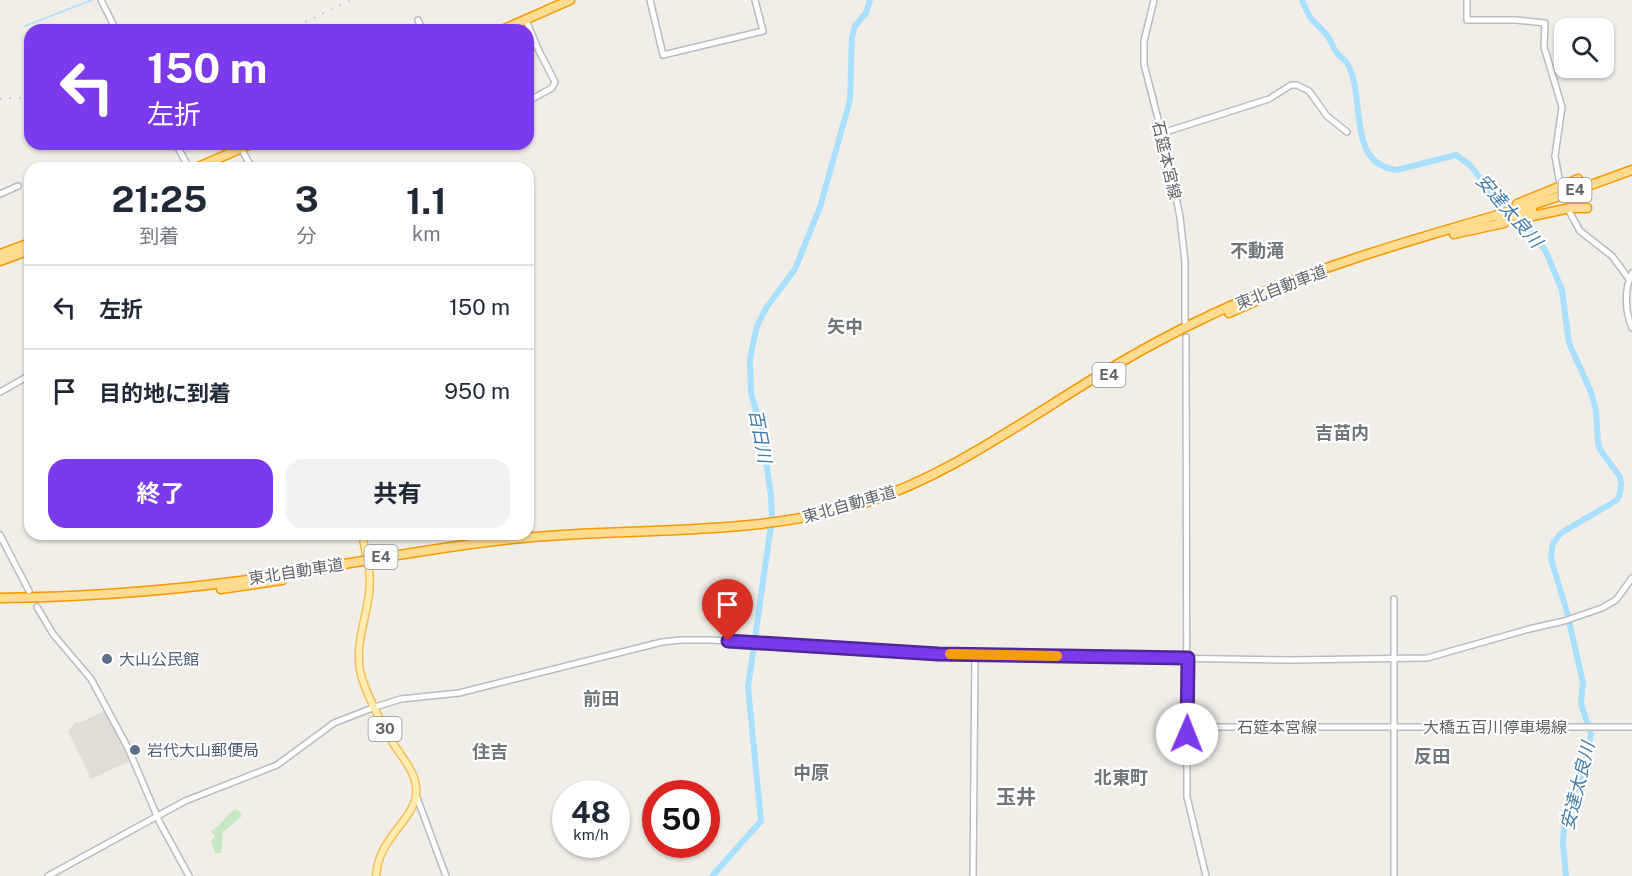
<!DOCTYPE html>
<html lang="ja">
<head>
<meta charset="utf-8">
<style>
  body { margin:0; font-family:"Public Sans","Noto Sans JP",sans-serif; background:#f2f2f3; color:#1f2937; height:100vh; display:flex; flex-direction:column; font-size:22px; white-space:nowrap }
  * { box-sizing:border-box; margin:0 }
  p { font-size:20px; color:#747a83 }
  .icon { flex:none; width:33px; height:33px; fill:none; stroke:currentColor; stroke-width:2; stroke-linecap:round; stroke-linejoin:round }
  .map { position:relative; flex:1; overflow:hidden }
  .sheet { position:absolute; left:24px; top:162px; width:510px; height:378px; display:flex; flex-direction:column; background:#fff; border-radius:18px; box-shadow:0 2px 4px #0004 }
  .sheet>* { flex:none }
  .banner { position:absolute; left:24px; top:24px; width:510px; height:126px; border-radius:18px; box-shadow:0 2px 4px #0004; background:#7c3aed; color:#fff; overflow:hidden }
  .controls { position:absolute; left:1554px; top:18px; display:grid; gap:12px }
  .controls a { display:grid; place-items:center; width:60px; height:60px; border-radius:12px; background:#fff; box-shadow:0 2px 4px #0004; font-size:30px }
  .speed { position:absolute; left:552px; top:780px; display:flex; gap:12px; font-size:30px; font-weight:700; text-align:center }
  .speed>* { display:grid; place-content:center; width:78px; height:78px; border-radius:50%; background:#fff; box-shadow:0 2px 4px #0004; line-height:1 }
  .speed small { font-size:15px; font-weight:400 }
  .speed .limit { border:9px solid #d22; background:#fff; color:#111 }
  .pin { position:absolute; display:grid; place-items:center; width:51px; height:51px; color:#fff; margin:-62px -26px; border-radius:50% 50% 50% 0; rotate:-45deg; box-shadow:0 0 6px #0007 }
  .pin .icon { rotate:45deg }
  .me { position:absolute; width:66px; margin:-33px; rotate:1deg; stroke-linejoin:round; filter:drop-shadow(0 0 4px #0008) }
  .turn { display:flex; align-items:center; gap:21px; height:126px; padding:0 24px; font-size:27px }
  .turn .icon { width:78px; height:78px; stroke-width:2.5 }
  .turn b { display:block; font-size:42px; line-height:51px }
  .eta { display:flex; justify-content:space-evenly; align-items:center; height:102px; text-align:center }
  .eta b { font-size:36px; font-weight:700; line-height:42px }
  .primary-button { display:flex; gap:12px; margin-top:auto; padding:12px 24px }
  .primary-button a { flex:1; height:69px; border-radius:18px; background:#7c3aed; color:#fff; font-size:24px; font-weight:700; line-height:69px; text-align:center }
  .primary-button a+a { background:#f2f2f3; color:#1f2937 }
  ul { padding:0; list-style:none }
  li { display:flex; align-items:center; gap:18px; height:84px; padding:0 24px; border-top:2px solid #e0e1e3 }
  li div { flex:1 }
  li b { display:block; font-size:22px }
  li em { font-style:normal }
  .map>svg:first-child { display:block }
</style>
</head>
<body>
<div class="map">
<svg width="1632" height="876" viewBox="0 0 1632 876">
  <rect width="100%" height="100%" fill="#f1eee7"/>
  <path fill="#e1ddd5" d="M104 711 130 761 91 779 68 731 75 722H81Z"/>
  <path fill="#c6e8c4" d="M235 809 240 812 242 816 223 832 221 853H215L211 841 215 837 211 831C222 825 226 815 235 809Z"/>
  <g fill="none" stroke-linecap="round" stroke-linejoin="round">
    <path stroke="#a9dfff" stroke-width="1.5" d="M25 26 92 0"/>
    <g stroke="#a9dfff" stroke-width="6">
      <path d="M1302 0C1304 5 1307 12 1310 17 1315 24 1323 29 1328 37 1332 42 1333 49 1337 53 1340 57 1344 59 1347 63 1367 97 1345 164 1397 170L1456 155 1470 165 1503 208 1520 220 1538 239 1547 254 1562 290 1569 343 1591 392 1596 410 1598 444 1601 451 1620 477 1621 483 1620 494 1617 500 1561 533 1553 543 1552 549 1551 559 1567 612 1583 683 1581 704 1591 734 1586 760 1564 828 1563 844 1566 876"/>
      <path d="M712 876 761 821 748 687 772 518 771 496 762 432 751 393 750 359 754 339 757 326 766 308 795 269 820 207 850 100 852 37 855 26 866 13 870 0"/>
    </g>
    <defs>
      <g id="secondary">
        <path d="M101 0 116 30"/>
        <path d="M650 0 663 55 763 31 755 0"/>
        <path d="M1154 0 1144 41V64L1170 166 1180 217 1185 262V322"/>
        <path d="M1467 0V20H1516L1545 23 1544 47 1562 107 1555 156 1560 184"/>
        <path d="M418 20 422 30"/>
        <path d="M526 20 539 51 555 82 552 88 528 101"/>
        <path d="M1162 133 1269 99 1291 85H1297L1309 91 1327 116 1347 132"/>
        <path d="M176 144 189 168"/>
        <path d="M243 152 252 168"/>
        <path d="M0 194 18 186"/>
        <path d="M1569 211 1580 231 1612 256 1629 279"/>
        <path d="M1632 273C1624 290 1625 311 1632 328"/>
        <path d="M1186 337 1187 797 1206 876"/>
        <path d="M0 392 30 375"/>
        <path d="M0 535 29 591"/>
        <path d="M37 607 53 634 91 679 128 748 160 823 189 876"/>
        <path d="M1187 727H1632"/>
        <path d="M416 795 446 876"/>
        <path d="M48 876 185 801 277 765 334 723 375 707 401 699 459 693 662 642 681 640H711L975 655 1291 660 1427 658 1529 629 1564 621 1602 608 1616 600 1632 578"/>
        <path d="M973 876 975 655"/>
        <path d="M1394 876V599"/>
      </g>
      <g id="primary">
        <path d="M362 534 366 554"/>
        <path d="M369 571C374 606 352 639 361 675 367 696 379 718 390 738 399 755 419 773 416 795 414 812 397 827 388 842 381 852 377 864 376 876"/>
      </g>
      <g id="highway">
        <path d="M502 30 570 0"/>
        <path d="M196 168 251 144"/>
        <path d="M1517 204 1578 179"/>
        <path d="M1528 217 1570 208H1587"/>
        <path d="M1499 221 1532 210"/>
        <path d="M1454 234 1504 223"/>
        <path d="M0 254 30 243"/>
        <path d="M0 261 30 250"/>
        <path d="M1229 313 1256 301"/>
        <path d="M221 589 282 580"/>
        <path d="M0 598C78 597 155 592 232 582 325 569 418 549 512 539 633 526 753 539 870 501 933 480 989 444 1045 409 1093 378 1142 348 1194 323 1299 271 1414 239 1526 207 1562 196 1597 183 1632 170"/>
      </g>
    </defs>
    <use href="#secondary" stroke="#b8bcc1" stroke-width="8"/>
    <use href="#primary" stroke="#f4bf5d" stroke-width="9"/>
    <use href="#highway" stroke="#f89900" stroke-width="11"/>
    <use href="#secondary" stroke="#fff" stroke-width="5"/>
    <use href="#primary" stroke="#ffecae" stroke-width="6"/>
    <use href="#highway" stroke="#ffdb90" stroke-width="8"/>
    <g stroke="#b5b6b7" stroke-width="1.5" stroke-dasharray="1.5 8" stroke-linecap="butt">
      <path d="M288 30 351 0"/>
      <path d="M0 99 30 97"/>
    </g>
  </g>
  <g fill="none" stroke-linecap="round" stroke-linejoin="round">
    <defs>
      <path id="route" d="M728 641 938 654 1188 658 1187 734"/>
    </defs>
    <use href="#route" stroke="#51269a" stroke-width="15"/>
    <use href="#route" stroke="#7c3aed" stroke-width="10"/>
    <path stroke="#f59e0b" stroke-width="10" d="M950 654 1057 656"/>
  </g>
  <g fill="#5c6f8a" stroke="#fff" stroke-width="2">
    <circle cx="107" cy="659" r="6"/>
    <circle cx="135" cy="750" r="6"/>
  </g>
  <g text-anchor="middle" stroke-width="4.5" stroke-linejoin="round" paint-order="stroke">
    <g fill="#fff" stroke="#8e9295" stroke-width="1.5">
      <rect x="1558.5" y="178" width="33" height="24" rx="4.5"/>
      <rect x="1092.5" y="363" width="33" height="24" rx="4.5"/>
      <rect x="364.5" y="545" width="33" height="24" rx="4.5"/>
      <rect x="368.5" y="717" width="33" height="24" rx="4.5"/>
    </g>
    <g font-size="15" font-weight="bold" fill="#5e6367">
      <text x="1575" y="195">E4</text>
      <text x="1109" y="380">E4</text>
      <text x="381" y="562">E4</text>
      <text x="385" y="734">30</text>
    </g>
    <g font-size="16" fill="#5e6367" stroke="#fff">
      <text transform="translate(1167 160) rotate(77)" y="6">石筵本宮線</text>
      <text transform="translate(1281 287) rotate(-21)" y="6">東北自動車道</text>
      <text transform="translate(849 504) rotate(-16)" y="6">東北自動車道</text>
      <text transform="translate(296 571) rotate(-9)" y="6">東北自動車道</text>
      <text x="1277" y="733">石筵本宮線</text>
      <text x="1495" y="733">大橋五百川停車場線</text>
    </g>
    <g font-size="16" fill="#4e5e75" stroke="#fff" text-anchor="start">
      <text x="119" y="665">大山公民館</text>
      <text x="147" y="756">岩代大山郵便局</text>
    </g>
    <g font-size="18" font-style="italic" fill="#3f7bac" stroke="#fff">
      <text transform="translate(1509 211) rotate(49)" y="6">安達太良川</text>
      <text transform="translate(760 436) rotate(79)" y="6">百日川</text>
      <text transform="translate(1578 786) rotate(-76)" y="6">安達太良川</text>
    </g>
    <g font-size="18" font-weight="bold" fill="#6f7579" stroke="#fff">
      <text x="1257" y="257">不動滝</text>
      <text x="845" y="333">矢中</text>
      <text x="1342" y="439">吉苗内</text>
      <text x="601" y="705">前田</text>
      <text x="490" y="758">住吉</text>
      <text x="1432" y="763">反田</text>
      <text x="811" y="779">中原</text>
      <text x="1121" y="784">北東町</text>
    </g>
    <g font-size="20" font-weight="bold" fill="#6f7579" stroke="#fff">
      <text x="1016" y="804">玉井</text>
    </g>
  </g>
</svg>
<div class="controls">
<a><svg class="icon" aria-label="search" viewBox="0 0 24 24"><circle cx="10" cy="10" r="6"/><path d="M15 15l6 6"/></svg></a>
</div>
<div class="speed"><div>48<small>km/h</small></div><div class="limit">50</div></div>
<div class="pin" style="left:728px;top:641px;background:#d93025"><svg class="icon" aria-label="arrive" viewBox="0 0 24 24"><path d="M6 21V4h12l-3 4 3 4H6"/></svg></div>
<svg class="me" style="left:1187px;top:734px" viewBox="-20 -20 40 40"><circle r="19" fill="#fff"/><path d="M0-13L10 11 0 6-10 11z" fill="#7c3aed"/></svg>
<div class="banner">
<div class="turn"><svg class="icon" aria-label="left" viewBox="0 0 24 24"><path d="M17 20v-9H6M10 6l-5 5 5 5"/></svg><div><b>150 m</b>左折</div></div>
</div>
<section class="sheet">
<div class="eta">
<div><b>21:25</b><p>到着</p></div>
<div><b>3</b><p>分</p></div>
<div><b>1.1</b><p>km</p></div>
</div>
<ul>
<li><svg class="icon" aria-label="left" viewBox="0 0 24 24"><path d="M17 20v-9H6M10 6l-5 5 5 5"/></svg><div><b>左折</b></div><em>150 m</em></li>
<li><svg class="icon" aria-label="arrive" viewBox="0 0 24 24"><path d="M6 21V4h12l-3 4 3 4H6"/></svg><div><b>目的地に到着</b></div><em>950 m</em></li>
</ul>
<div class="primary-button"><a>終了</a><a>共有</a></div>
</section>
</div>
</body>
</html>
